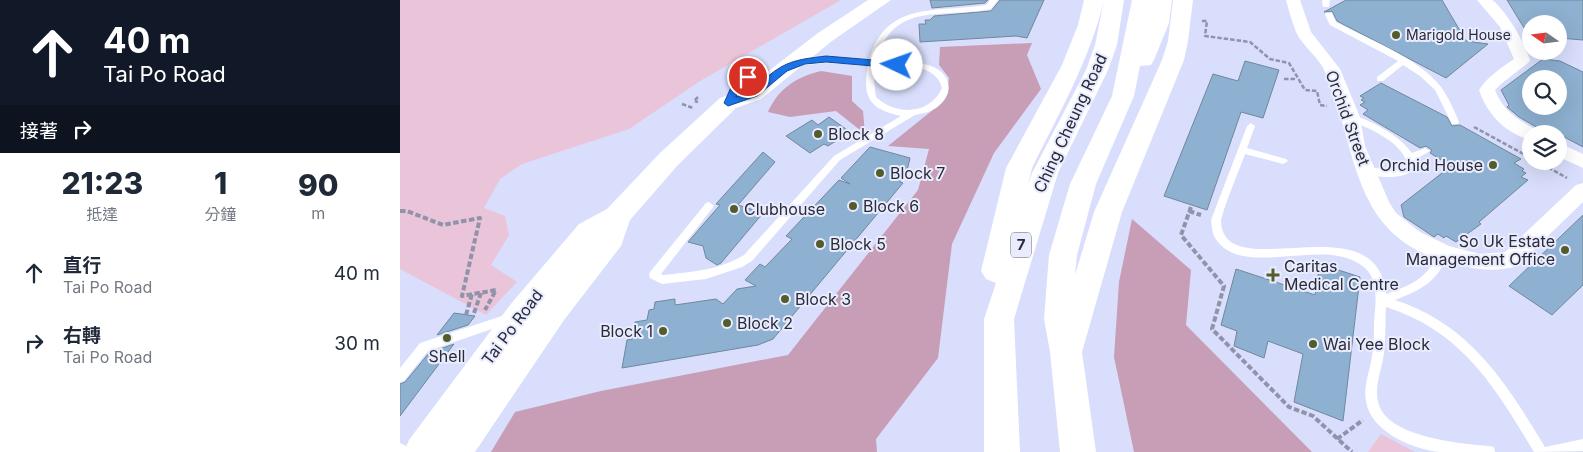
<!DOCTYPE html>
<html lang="zh-TW">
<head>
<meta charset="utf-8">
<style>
  body { margin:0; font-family:Inter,"Noto Sans TC",sans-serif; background:#f2f2f3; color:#1f2937; height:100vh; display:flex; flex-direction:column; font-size:19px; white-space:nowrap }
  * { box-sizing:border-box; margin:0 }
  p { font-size:16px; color:#747a83 }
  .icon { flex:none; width:28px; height:28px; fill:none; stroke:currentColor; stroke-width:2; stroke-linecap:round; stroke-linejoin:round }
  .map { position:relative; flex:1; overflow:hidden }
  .details { display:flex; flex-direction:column; background:#fff; width:400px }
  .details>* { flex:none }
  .hud { background:#111827; color:#fff; overflow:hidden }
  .needle { width:32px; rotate:284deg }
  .tools { position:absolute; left:1122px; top:15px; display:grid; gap:10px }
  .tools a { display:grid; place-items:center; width:45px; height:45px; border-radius:50%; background:#fff; box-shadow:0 5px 20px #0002; font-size:25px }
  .pin { position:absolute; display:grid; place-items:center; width:42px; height:42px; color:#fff; margin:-21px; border:2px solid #fff; border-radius:50%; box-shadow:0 1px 5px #0007 }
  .me { position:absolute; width:55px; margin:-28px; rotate:273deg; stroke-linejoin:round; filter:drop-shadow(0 0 4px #0008) }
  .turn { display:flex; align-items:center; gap:18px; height:105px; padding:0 20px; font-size:22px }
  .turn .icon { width:65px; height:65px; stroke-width:2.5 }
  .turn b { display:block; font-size:35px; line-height:42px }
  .then { display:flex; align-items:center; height:48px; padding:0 20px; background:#0003; gap:10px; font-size:19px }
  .eta { display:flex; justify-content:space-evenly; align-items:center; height:85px; text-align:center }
  .eta b { font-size:30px; font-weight:800; line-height:35px }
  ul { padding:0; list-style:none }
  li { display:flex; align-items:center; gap:15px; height:70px; padding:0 20px }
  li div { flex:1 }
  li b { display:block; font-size:19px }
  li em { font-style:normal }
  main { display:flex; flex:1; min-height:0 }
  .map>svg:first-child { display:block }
</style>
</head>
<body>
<main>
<section class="details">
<div class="hud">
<div class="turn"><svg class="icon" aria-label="ahead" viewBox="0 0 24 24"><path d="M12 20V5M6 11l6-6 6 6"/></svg><div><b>40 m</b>Tai Po Road</div></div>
<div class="then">接著<svg class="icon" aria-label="right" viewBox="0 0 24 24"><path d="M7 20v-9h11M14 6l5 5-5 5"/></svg></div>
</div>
<div class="eta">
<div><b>21:23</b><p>抵達</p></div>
<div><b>1</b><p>分鐘</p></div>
<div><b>90</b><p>m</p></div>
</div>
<ul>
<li><svg class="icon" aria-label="ahead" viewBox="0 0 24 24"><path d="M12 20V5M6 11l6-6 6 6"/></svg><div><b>直行</b><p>Tai Po Road</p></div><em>40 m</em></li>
<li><svg class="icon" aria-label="right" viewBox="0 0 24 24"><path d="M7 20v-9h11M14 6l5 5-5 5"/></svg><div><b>右轉</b><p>Tai Po Road</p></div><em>30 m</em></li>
</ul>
</section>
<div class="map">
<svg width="1183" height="452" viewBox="0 0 1183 452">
  <rect width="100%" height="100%" fill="#d9defc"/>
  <g fill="#eac4d9">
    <path d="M0 0H441L300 81 229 129 122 164 100 179 84 208 105 216 109 235 91 265 117 282 86 315 0 269Z"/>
    <path d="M981 434 1015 452H968Z"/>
  </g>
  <g fill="#c89db6">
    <path d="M632 43 627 55 641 89 594 153 552 244 538 358 476 439 477 452H91L115 412 201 391 388 355 518 190 529 149 488 146 539 105 547 94 549 78 539 65 540 47Z"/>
    <path d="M421 71 452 76V101L463 111 465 134 436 111 390 117 368 112C378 89 396 77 421 71Z"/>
    <path d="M732 219 791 270 786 325 912 452H734L714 357 719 282Z"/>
  </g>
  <g fill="#8eb1d1" stroke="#70879c" fill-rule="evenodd">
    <path d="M530 0H588L585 3 532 8Z"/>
    <path d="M600 0H644L627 38 616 36 520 42 519 24H526L525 20H530L534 16 591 11Z"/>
    <path d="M946 0H1042L1066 41 1088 44 1046 78 937 21 932 11 924 12Z"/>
    <path d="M1107 0H1183V40L1159 38V24H1131V36H1129Z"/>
    <path d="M1143 59 1160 61 1183 72V147L1151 130 1142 134 1138 128 1119 117 1107 107 1109 105 1101 90ZM1131 79H1159V106H1131Z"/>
    <path d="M845 61 879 70 863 118 841 112 807 210 764 196 813 74 838 81Z"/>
    <path d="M981 83 1047 117 1052 126 1060 125 1121 159 1114 163 1124 169 1122 171 1126 173 1121 177 1128 180 1079 222 1081 224 1056 242 1046 236 1044 238 1038 234 1034 237 1004 217 1001 205 1051 166 1030 153 1032 150 1026 146 1020 148 963 114 968 110 960 105 965 102 961 100 964 98 960 96Z"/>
    <path d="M429 117 450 132 428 146 424 144 410 153 386 136 412 120 418 125Z"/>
    <path d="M470 147 510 158 506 175 500 182 503 183 373 339 358 345 222 368 227 340 232 339 235 322 247 320 249 310 254 309 255 302 275 299V305L316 299 323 304 337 289 356 286 345 280 360 264 365 267 392 239 386 236 439 180 450 184 441 178Z"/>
    <path d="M363 152 375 162 338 205 363 213 321 263 317 265 306 258 303 246 288 242 320 205 316 204Z"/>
    <path d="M1183 215V285L1152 315 1109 286Z"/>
    <path d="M920 264 960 277 943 421 894 402 903 354 868 341 864 358 834 346 837 331 821 325 836 269 915 295Z"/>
    <path d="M54 313 75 316 68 325 37 335Z"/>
    <path d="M54 344 0 416V384L5 382 29 353Z"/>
  </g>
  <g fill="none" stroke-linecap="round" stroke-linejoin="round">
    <g stroke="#9093a9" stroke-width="2.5" stroke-dasharray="4.5 2" stroke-linecap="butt">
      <path d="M802 21H807L805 36 850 42 870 59 889 63 905 90 917 91 920 105 927 106"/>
      <path d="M884 79H897"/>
      <path d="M298 97 294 101 298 102"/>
      <path d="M282 104 293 108"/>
      <path d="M1074 127 1131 158"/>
      <path d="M1137 161 1167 178"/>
    </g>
    <g stroke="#9093a9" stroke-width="4" stroke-dasharray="5.5 2.5" stroke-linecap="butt">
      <path d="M791 207 781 235 824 286 812 329 889 407 913 416 952 452"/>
      <path d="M0 211H7L43 225 80 218 62 296 96 290 85 310"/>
      <path d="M789 211 801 215"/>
      <path d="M74 313 81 293"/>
      <path d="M66 315 72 294"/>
      <path d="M937 439 963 420"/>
    </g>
    <g fill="#fff" fill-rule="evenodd">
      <path d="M590 0H598L591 9C544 19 492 0 477 61 495 62 514 60 531 66 552 74 555 95 536 108 530 112 522 114 515 115L440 160 352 261 342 267 306 279 262 284 250 278 249 275 250 272 306 203 309 202 314 206 261 274 263 275C292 272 319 270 344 255L434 156 501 116C469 109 462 97 468 65L425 63 396 66 392 64 393 62 425 58 469 60C486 0 537 13 586 5ZM476 65C497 66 535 61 542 88 530 115 496 116 476 97L474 82Z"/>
      <path d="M922 0H930L929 7H923Z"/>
      <path d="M926 13H932L936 22C969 40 1018 57 1041 87 1049 98 1054 110 1059 122L1058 124H1052L1035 90 1020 76 1003 65 983 81H977V77L998 61 930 25 925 15Z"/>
      <path d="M951 114C972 121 999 135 1012 153L1025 148 1030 151 1016 159 1018 166C1005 181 980 178 964 173L962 171C971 163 993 175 1008 165 1001 140 969 129 948 119L947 117 948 115Z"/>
      <path d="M851 123 855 126 847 148 886 159 888 161 883 164 845 154C841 166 821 213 821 222 825 288 977 200 986 294 1016 283 1026 279 1040 250H1048L1049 253C1037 282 1023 289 995 300 1070 324 1107 384 1145 447L1183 439V451L1134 452C1095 387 1062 331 986 307 985 322 986 338 984 353 982 370 973 388 979 405 989 437 1061 444 1089 446L1094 447 1095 452C1077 452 1057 452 1039 452 1012 449 970 431 966 401 963 386 970 371 972 356 975 341 973 326 975 311 976 297 977 279 965 268 926 233 843 282 815 238 812 233 812 226 811 220L847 126Z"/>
      <path d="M108 314 112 316 114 319 112 322 28 351 4 381 0 382V368L20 343Z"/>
      <path d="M0 443 8 447 9 452H0Z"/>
    </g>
    <g fill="#fff" fill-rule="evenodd">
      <path d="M886 0H900L911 32 940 69 960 117 965 146 989 202 996 213 1020 232 1049 246 1080 254 1105 252 1176 185 1183 183V202L1117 266C1095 273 1073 269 1051 263 949 237 959 150 925 72 919 57 903 47 896 32 892 22 889 11 886 0Z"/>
      <path d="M1077 0H1092L1095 2C1111 19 1122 38 1130 60L1128 63 1101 84 1095 90C1103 111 1118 120 1137 130L1140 134H1131V140C1106 134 1087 114 1079 90 1088 76 1101 68 1114 59L1100 27Z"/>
      <path d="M1159 143 1183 154V168L1159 157Z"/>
    </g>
    <path fill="#fff" fill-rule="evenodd" d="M468 0H491L432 41 361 99 336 108 278 165 230 220 221 246 164 320 75 452H4L9 440 110 305 179 224 207 209 260 153 320 98 345 89 418 33Z"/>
    <g fill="#fff" fill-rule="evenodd">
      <path d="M684 0H704C690 60 659 113 632 168L628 185 632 173 686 70 695 45 704 0H724L717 45 708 70 658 173 614 319 620 452H584V319L596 283 586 279 581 271 606 168 662 65 678 25Z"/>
      <path d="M732 0H752L747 28 752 0H772L769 23 754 60 751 65 740 66 734 96 696 184 677 255 675 275 694 212 762 60 768 41 773 0H793L788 41 784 60 722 212 682 352 696 452H660L650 352 644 319 649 255 670 184 712 96Z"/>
    </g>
  </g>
  <path fill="#1a73e8" stroke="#114b97" d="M426 56 497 62 502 65 497 68 426 62 405 64 387 71 357 96 328 106 324 103 332 85 345 75 353 77 339 89 336 97C356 90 364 77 381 67 395 59 411 58 426 56Z"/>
  <g fill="#545c2b" stroke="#e9ecfe" stroke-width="2">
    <circle cx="996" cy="35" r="5"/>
    <circle cx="418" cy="134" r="5"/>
    <circle cx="1093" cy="165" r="5"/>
    <circle cx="480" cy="173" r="5"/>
    <circle cx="453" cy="206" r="5"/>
    <circle cx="334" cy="209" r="5"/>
    <circle cx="420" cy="244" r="5"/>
    <circle cx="1165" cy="250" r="5"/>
    <path d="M870.5 267.5h5v5h5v5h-5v5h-5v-5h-5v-5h5z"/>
    <circle cx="385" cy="299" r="5"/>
    <circle cx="327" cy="323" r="5"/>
    <circle cx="263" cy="331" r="5"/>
    <circle cx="47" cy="338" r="5"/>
    <circle cx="913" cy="344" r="5"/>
  </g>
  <g text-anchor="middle" stroke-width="4" stroke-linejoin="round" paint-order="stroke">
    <g font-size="14" fill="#2a2b37" stroke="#e9ecfe" text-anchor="start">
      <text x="1006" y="40">Marigold House</text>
    </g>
    <rect fill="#e9ecfe" stroke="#636573" stroke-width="1" x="611" y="232.5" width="20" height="25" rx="4"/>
    <g font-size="15" font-weight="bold" fill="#2a2b37">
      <text x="621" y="250">7</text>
    </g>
    <g font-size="16" fill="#2a2b37" stroke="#e9ecfe">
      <text transform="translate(948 118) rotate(70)" y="6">Orchid Street</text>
      <text transform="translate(670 123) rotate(-65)" y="6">Ching Cheung Road</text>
      <text transform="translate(112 327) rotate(-53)" y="6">Tai Po Road</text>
    </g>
    <g font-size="16" fill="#2a2b37" stroke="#e9ecfe" text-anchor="start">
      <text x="428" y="140">Block 8</text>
      <text x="1083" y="171" text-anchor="end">Orchid House</text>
      <text x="490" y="179">Block 7</text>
      <text x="463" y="212">Block 6</text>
      <text x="344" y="215">Clubhouse</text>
      <text x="1155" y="247" text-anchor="end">So Uk Estate<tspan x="1155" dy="18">Management Office</tspan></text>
      <text x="430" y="250">Block 5</text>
      <text x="884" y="272">Caritas<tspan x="884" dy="18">Medical Centre</tspan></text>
      <text x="395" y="305">Block 3</text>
      <text x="337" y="329">Block 2</text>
      <text x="253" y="337" text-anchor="end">Block 1</text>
      <text x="923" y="350">Wai Yee Block</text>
      <text x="47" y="362" text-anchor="middle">Shell</text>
    </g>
  </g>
</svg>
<div class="tools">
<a><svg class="needle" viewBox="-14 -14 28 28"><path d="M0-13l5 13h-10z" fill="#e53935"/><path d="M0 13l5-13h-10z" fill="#747a83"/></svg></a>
<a><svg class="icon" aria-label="search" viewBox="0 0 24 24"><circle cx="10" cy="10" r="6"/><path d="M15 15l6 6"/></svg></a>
<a><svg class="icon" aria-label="layers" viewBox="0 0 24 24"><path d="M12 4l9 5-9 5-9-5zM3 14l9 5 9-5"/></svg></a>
</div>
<div class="pin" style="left:348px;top:77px;background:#d93025"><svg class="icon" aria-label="arrive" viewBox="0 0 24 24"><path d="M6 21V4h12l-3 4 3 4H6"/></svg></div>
<svg class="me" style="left:497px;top:65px" viewBox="-20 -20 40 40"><circle r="19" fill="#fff"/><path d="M0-13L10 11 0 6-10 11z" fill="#1a73e8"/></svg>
</div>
</main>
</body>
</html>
